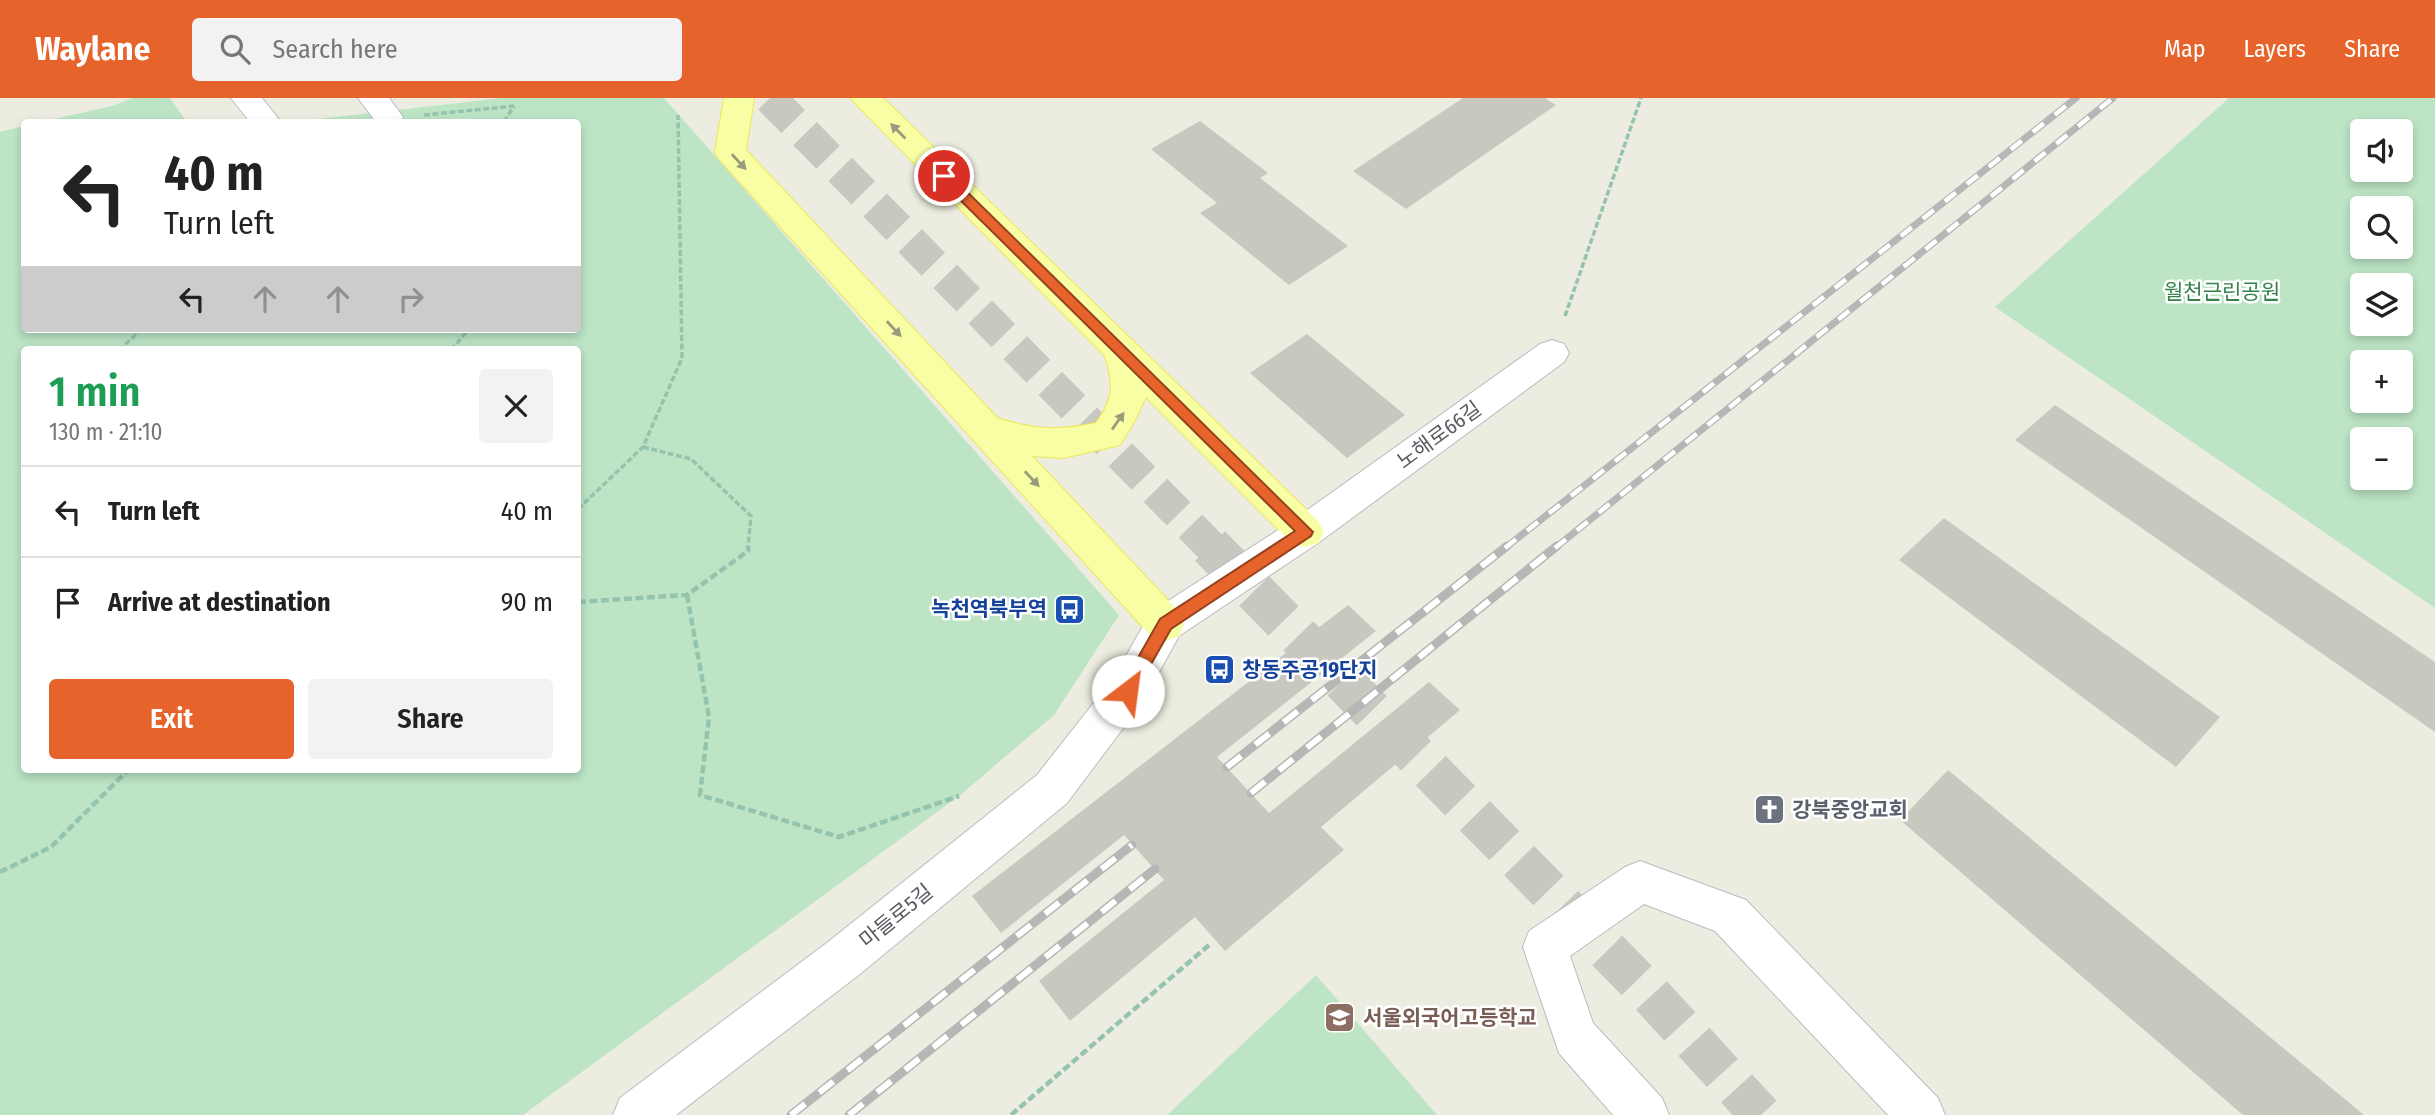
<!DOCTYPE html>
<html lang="en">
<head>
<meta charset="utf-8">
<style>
  body { margin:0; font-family:"Fira Sans Condensed","Noto Sans KR",sans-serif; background:#f2f2f2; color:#222; height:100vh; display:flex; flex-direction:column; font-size:26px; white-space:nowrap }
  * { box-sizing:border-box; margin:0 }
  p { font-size:23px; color:#767676 }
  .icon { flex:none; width:38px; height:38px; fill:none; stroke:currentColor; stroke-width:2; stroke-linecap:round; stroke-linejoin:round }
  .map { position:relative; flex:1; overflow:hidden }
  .panel { position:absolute; left:21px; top:248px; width:560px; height:427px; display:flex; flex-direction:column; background:#fff; border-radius:7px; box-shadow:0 4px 10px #0003 }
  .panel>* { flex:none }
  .hud { position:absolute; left:21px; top:21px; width:560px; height:214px; border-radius:7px; box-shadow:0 4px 10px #0003; background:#fff; color:#222; overflow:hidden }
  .buttons { position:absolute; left:2350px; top:21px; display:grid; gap:14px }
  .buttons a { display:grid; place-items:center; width:63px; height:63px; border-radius:7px; background:#fff; box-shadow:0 4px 10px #0003; font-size:35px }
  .pin { position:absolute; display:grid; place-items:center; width:60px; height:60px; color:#fff; margin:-30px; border:4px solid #fff; border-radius:50%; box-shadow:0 2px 7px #0007 }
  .me { position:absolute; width:77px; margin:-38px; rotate:30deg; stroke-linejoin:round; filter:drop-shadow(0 0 5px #0008) }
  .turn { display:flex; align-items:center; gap:24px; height:147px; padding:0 28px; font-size:32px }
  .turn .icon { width:91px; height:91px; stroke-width:2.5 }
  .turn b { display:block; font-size:49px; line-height:60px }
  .lanes { display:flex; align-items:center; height:66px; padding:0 28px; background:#0003; justify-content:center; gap:35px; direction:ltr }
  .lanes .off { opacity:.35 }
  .round { display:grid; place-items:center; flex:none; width:74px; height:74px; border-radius:7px; background:#f2f2f2 }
  .summary { display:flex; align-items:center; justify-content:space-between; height:119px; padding:0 28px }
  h1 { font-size:42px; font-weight:600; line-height:52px; color:#1e9e55 }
  .primary-button { display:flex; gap:14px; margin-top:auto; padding:14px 28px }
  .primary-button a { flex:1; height:80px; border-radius:7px; background:#e6642c; color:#fff; font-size:28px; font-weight:600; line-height:80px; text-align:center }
  .primary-button a+a { background:#f2f2f2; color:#222 }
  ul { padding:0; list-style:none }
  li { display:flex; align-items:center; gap:21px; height:91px; padding:0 28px; border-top:2px solid #e0e0e0 }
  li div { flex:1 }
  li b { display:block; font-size:26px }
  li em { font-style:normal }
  header { display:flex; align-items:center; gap:42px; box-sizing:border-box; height:98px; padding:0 35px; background:#e6642c; color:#fff }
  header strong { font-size:33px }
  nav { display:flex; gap:38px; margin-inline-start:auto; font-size:24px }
  .search { width:490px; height:63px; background:#f2f2f2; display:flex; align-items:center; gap:18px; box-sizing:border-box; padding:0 24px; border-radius:7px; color:#767676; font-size:26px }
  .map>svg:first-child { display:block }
</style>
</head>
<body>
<header>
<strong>Waylane</strong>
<div class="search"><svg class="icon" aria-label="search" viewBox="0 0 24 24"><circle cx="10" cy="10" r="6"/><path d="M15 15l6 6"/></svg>Search here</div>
<nav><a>Map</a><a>Layers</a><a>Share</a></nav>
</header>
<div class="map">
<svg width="2435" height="1017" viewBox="0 0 2435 1017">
  <rect width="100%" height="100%" fill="#ecece0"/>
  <g fill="#bce4c5" fill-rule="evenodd">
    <path d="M133 0H170L187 24H41L112 8Z"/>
    <path d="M502 0H664L1119 517 1054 617 959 698 523 1017H0V34L24 28V231H578V24H292ZM24 252H578V672H24Z"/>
    <path d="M2229 0H2435V510L1995 209ZM2362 33H2401V72H2362ZM2362 110H2401V149H2362ZM2362 187H2401V226H2362ZM2362 264H2401V303H2362ZM2362 341H2401V380H2362Z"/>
    <path d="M1316 877 1437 1017H1167Z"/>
  </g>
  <g fill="#c8c8bf">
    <path d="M1463 0H1545L1556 7 1406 111 1353 73Z"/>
    <path d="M1200 23 1268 75 1260 80 1348 148 1289 187 1200 115 1217 105 1151 51Z"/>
    <path d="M1307 236 1405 317 1347 360 1250 275Z"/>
    <path d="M2055 307 2435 564V634L2015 342Z"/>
    <path d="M1944 420 2220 619 2176 669 1899 462Z"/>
    <path d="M1348 507 1376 533 1217 659 1269 715 1429 584 1460 612 1321 729 1344 752 1225 853 1195 819 1070 923 1039 883 1164 782 1124 737 1001 835 972 798Z"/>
    <path d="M1948 672 2364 1017H2243L1900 722Z"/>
  </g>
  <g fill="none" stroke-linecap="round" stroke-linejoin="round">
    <path stroke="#c7c8c0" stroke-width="33" stroke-dasharray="33 17" stroke-linecap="butt" d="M770 0 1212 450"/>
    <path stroke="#c7c8c0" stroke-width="42" stroke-dasharray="42 21" stroke-linecap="butt" d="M1210 448 1651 897 1761 1017"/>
    <defs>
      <g id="minor">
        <path d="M231 0H262L281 24H250Z"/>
        <path d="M358 0H389L403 19 400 24H376Z"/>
        <path d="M1552 242 1564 246 1569 255 1564 264 1318 445 1179 538 1142 605 1067 705 860 876 676 1017H613L620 1000 828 844 1037 677 1114 579 1151 514 1292 423 1540 246Z"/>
        <path d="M1640 763 1746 802 1938 1000 1945 1017H1888L1715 833 1644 806 1570 858 1593 925 1662 1000 1669 1017H1613L1559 955 1523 849 1529 833 1625 769Z"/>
      </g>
      <path id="major" d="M724 0H754L746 52 997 320C1036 332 1057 333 1096 325 1114 300 1114 288 1105 258L850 0H883L1318 423 1324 434 1318 445 1305 449 1292 445 1146 299 1134 324 1120 347 1063 360 1032 358 1179 514 1184 526 1179 538 1165 543 1151 538 719 61 715 54Z"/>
    </defs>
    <use href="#minor" stroke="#bbbbc2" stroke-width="2"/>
    <use href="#major" stroke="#efe756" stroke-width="2"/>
    <g stroke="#95c4ae" stroke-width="3.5" stroke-dasharray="6 2.5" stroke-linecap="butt">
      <path d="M424 17 514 8"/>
      <path d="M336 24 346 23"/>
      <path d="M504 24 514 8"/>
      <path d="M1565 218 1641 0"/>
      <path d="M119 252 142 231"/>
      <path d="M451 252 469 231"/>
      <path d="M643 349 691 361 751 418 748 450"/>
      <path d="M578 411 643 349 682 260 678 17"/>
    </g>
    <g stroke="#95c4ae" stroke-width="4.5" stroke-dasharray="8 3.5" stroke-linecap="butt">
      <path d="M687 497 709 619 700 697 839 739 959 698"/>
      <path d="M578 504 687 497 748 453V448"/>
      <path d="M0 774 51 749 128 672"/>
      <path d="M1011 1017 1209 847"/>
    </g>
    <use href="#minor" fill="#fff" fill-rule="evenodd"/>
    <use href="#major" fill="#f8fea3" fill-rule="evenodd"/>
    <defs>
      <g id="rail-far1">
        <path d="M1505 450 2076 0"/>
        <path d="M1555 450 2113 0"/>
      </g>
      <g id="rail">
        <path d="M1227 669 1507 448"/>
        <path d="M1251 695 1557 448"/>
        <path d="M791 1017 1132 747"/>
        <path d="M849 1017 1155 771"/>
      </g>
    </defs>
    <use href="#rail-far1" stroke="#b5b6b6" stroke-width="7"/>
    <use href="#rail" stroke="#b5b6b6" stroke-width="9"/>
    <use href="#rail-far1" stroke="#fff" stroke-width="4.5" stroke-dasharray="14" stroke-linecap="butt"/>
    <use href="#rail" stroke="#fff" stroke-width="6" stroke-dasharray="18" stroke-linecap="butt"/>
  </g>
  <defs><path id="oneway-solid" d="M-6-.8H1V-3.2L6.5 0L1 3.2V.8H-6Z" transform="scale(1.75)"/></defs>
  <g fill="#999c7b">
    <use href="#oneway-solid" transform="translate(898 33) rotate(-135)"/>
    <use href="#oneway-solid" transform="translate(739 64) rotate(47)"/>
    <use href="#oneway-solid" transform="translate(894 231) rotate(47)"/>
    <use href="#oneway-solid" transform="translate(1118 323) rotate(-55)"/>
    <use href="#oneway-solid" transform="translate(1032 381) rotate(47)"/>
  </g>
  <path fill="#e6642c" stroke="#96411d" stroke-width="2" d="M944 73 948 75 1313 434 1311 438 1171 531 1133 598 1128 600 1122 598 1119 593 1160 521 1295 433 939 81 937 78Z"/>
  <defs>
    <symbol id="bus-square" viewBox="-11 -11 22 22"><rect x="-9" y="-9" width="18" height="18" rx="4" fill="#1a4fb4" stroke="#fff"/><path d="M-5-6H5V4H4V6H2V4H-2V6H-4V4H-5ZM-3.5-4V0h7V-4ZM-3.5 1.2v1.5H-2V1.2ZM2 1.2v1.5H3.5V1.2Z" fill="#fff"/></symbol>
    <symbol id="church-square" viewBox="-11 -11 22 22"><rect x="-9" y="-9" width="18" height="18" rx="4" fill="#6b7280" stroke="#fff"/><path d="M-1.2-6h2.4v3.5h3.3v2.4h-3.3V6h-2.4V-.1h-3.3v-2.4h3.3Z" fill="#fff"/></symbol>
    <symbol id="school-square" viewBox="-11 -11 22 22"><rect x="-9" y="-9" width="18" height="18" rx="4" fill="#8d6e63" stroke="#fff"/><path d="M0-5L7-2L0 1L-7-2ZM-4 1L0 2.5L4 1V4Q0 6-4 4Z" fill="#fff"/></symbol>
  </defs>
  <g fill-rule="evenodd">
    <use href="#bus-square" x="1052" y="494" width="35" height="35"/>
    <use href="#bus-square" x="1202" y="554" width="35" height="35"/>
    <use href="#church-square" x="1752" y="694" width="35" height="35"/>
    <use href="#school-square" x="1322" y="902" width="35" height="35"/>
  </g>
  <g text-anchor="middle" stroke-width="5" stroke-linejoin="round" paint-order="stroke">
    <g font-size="21" fill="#35834b" stroke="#fff">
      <text x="2222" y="201">월천근린공원</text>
    </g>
    <g font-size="21" fill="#595a61" stroke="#fff">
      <text transform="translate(1439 337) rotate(-36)" y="7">노해로66길</text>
      <text transform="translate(896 818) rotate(-39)" y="7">마들로5길</text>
    </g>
    <g font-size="21" font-weight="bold" fill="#164399" stroke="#fff" text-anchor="end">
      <text x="1047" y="518">녹천역북부역</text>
      <text x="1242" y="579" text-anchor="start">창동주공19단지</text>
    </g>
    <g font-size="21" font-weight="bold" fill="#5b616d" stroke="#fff" text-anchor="start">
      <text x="1792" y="719">강북중앙교회</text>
    </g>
    <g font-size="21" font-weight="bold" fill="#785e54" stroke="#fff" text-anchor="start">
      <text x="1363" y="927">서울외국어고등학교</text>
    </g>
  </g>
</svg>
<div class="buttons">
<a><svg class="icon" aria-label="sound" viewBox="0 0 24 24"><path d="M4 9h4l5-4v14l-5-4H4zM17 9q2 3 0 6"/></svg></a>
<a><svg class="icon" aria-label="search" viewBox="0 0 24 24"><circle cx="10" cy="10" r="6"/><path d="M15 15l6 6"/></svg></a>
<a><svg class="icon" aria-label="layers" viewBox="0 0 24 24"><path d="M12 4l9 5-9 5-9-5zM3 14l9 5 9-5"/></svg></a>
<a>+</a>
<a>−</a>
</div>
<div class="pin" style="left:944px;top:78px;background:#d93025"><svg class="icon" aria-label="arrive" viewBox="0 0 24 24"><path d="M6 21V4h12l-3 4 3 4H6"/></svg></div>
<svg class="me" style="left:1128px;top:593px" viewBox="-20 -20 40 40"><circle r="19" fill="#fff"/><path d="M0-13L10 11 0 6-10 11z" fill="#e6642c"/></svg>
<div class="hud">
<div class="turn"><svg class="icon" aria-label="left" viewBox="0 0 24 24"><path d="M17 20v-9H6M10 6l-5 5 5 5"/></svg><div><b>40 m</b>Turn left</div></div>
<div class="lanes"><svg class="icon" aria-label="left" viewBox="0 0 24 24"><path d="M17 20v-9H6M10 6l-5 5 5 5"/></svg><svg class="icon off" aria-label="ahead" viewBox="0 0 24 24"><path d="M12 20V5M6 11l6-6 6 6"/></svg><svg class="icon off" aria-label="ahead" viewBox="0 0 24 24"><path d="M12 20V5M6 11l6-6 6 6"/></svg><svg class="icon off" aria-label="right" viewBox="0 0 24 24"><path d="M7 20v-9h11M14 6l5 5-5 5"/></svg></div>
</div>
<section class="panel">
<div class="summary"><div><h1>1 min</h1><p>130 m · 21:10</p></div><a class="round"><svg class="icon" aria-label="close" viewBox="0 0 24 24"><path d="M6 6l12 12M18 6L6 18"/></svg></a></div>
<ul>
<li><svg class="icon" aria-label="left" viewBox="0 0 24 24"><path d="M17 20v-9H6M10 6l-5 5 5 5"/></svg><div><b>Turn left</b></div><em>40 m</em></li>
<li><svg class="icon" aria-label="arrive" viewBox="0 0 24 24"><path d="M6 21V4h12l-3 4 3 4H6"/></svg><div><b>Arrive at destination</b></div><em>90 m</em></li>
</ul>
<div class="primary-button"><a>Exit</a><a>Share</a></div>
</section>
</div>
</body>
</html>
